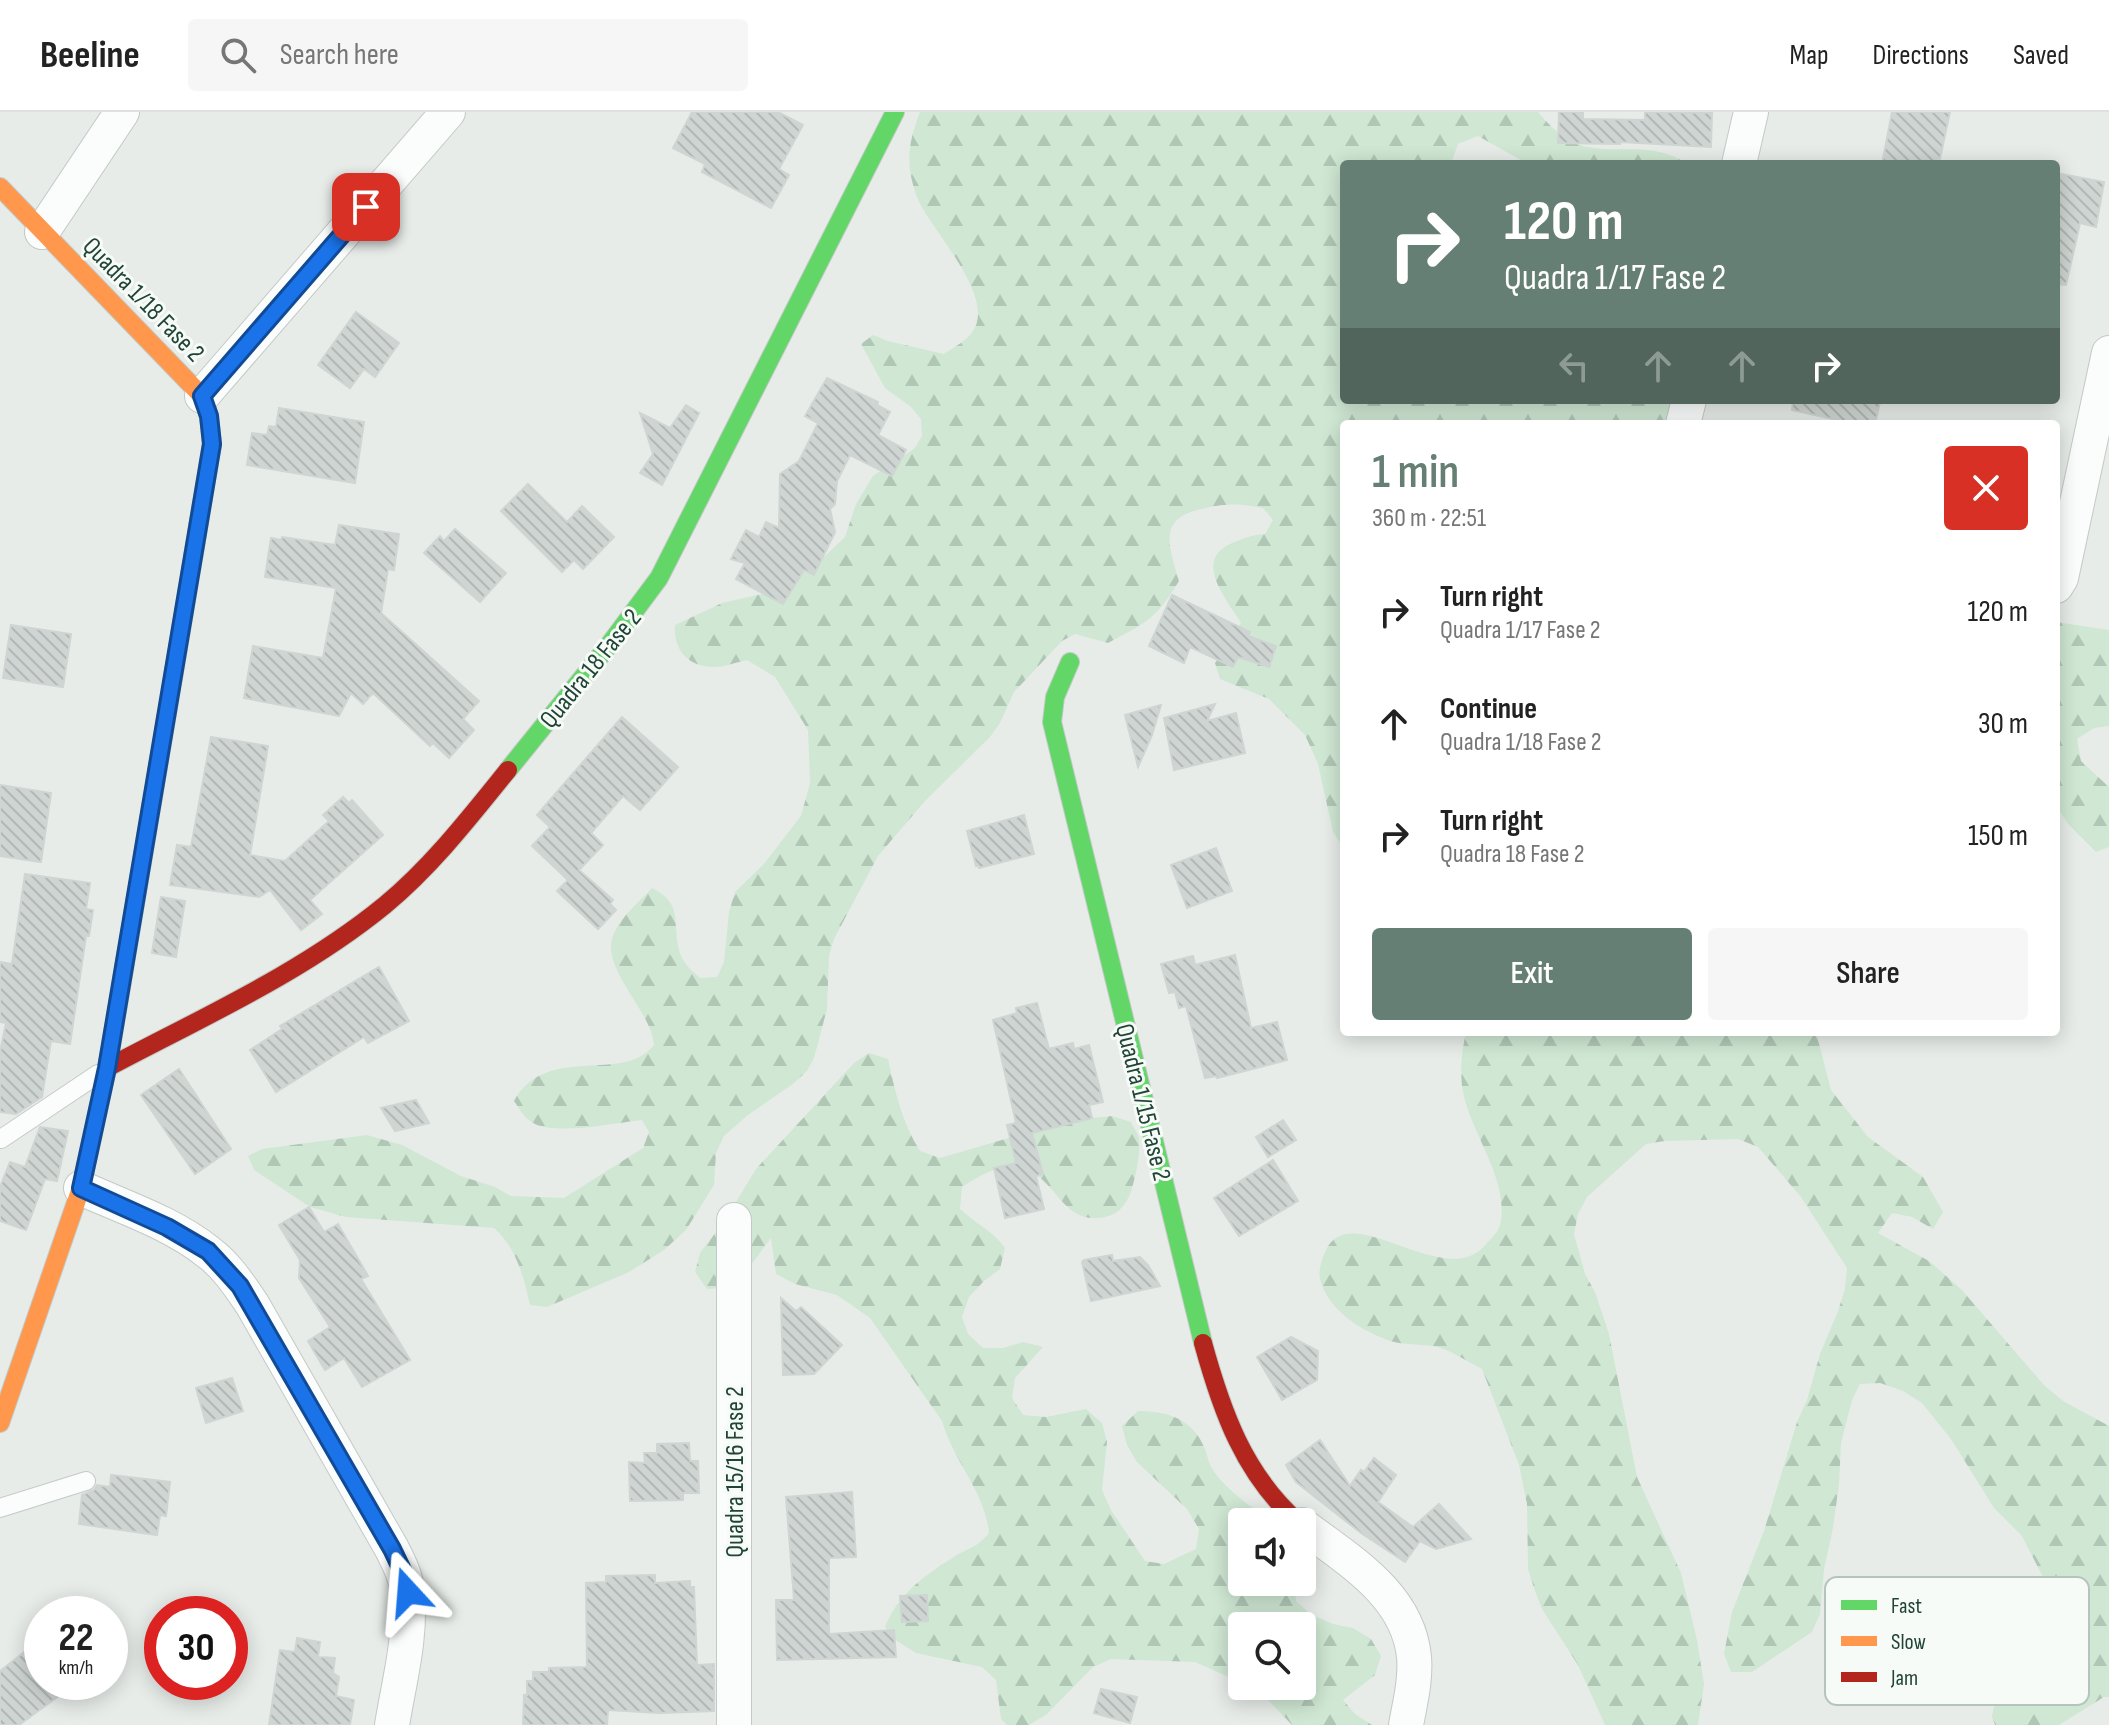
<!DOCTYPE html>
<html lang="en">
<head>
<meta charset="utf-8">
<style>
  body { margin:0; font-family:"Sofia Sans Condensed",sans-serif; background:#f6f6f6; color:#222; height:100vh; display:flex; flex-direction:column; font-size:30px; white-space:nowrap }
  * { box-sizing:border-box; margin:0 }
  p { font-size:26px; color:#767676 }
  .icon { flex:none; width:44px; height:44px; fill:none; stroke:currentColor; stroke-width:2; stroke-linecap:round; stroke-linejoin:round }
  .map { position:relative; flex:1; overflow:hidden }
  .drawer { position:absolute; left:1340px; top:308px; width:720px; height:616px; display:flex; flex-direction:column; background:#fff; border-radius:8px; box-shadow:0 4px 20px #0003 }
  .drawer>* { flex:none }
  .guide { position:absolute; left:1340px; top:48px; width:720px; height:244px; border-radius:8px; box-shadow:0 4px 20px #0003; background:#667f75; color:#fff; overflow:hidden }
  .buttons { position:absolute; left:1228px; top:1396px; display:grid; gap:16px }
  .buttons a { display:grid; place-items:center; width:88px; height:88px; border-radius:8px; background:#fff; box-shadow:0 4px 20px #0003; font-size:40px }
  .speed { position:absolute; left:24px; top:1484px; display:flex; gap:16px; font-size:40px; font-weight:700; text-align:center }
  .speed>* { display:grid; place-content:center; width:104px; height:104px; border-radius:50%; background:#fff; box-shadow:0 4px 20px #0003; line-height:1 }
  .speed small { font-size:20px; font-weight:400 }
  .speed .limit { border:12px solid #d22; background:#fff; color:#111 }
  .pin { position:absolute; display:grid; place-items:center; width:68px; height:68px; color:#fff; margin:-34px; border-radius:16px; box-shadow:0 4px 12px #0006 }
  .me { position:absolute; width:88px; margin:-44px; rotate:341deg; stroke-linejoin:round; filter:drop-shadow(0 0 6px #0008) }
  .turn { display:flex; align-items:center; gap:28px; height:168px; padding:0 32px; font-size:36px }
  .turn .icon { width:104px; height:104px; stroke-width:2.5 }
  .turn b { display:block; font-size:56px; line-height:68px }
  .lanes { display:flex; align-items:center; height:76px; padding:0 32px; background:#0003; justify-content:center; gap:40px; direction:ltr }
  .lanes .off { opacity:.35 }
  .round { display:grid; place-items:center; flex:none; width:84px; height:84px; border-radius:8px; background:#f6f6f6 }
  .summary { display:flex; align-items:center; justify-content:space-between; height:136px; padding:0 32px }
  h1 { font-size:48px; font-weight:600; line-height:60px; color:#667f75 }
  .cta { display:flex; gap:16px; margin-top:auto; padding:16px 32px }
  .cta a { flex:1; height:92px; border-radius:8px; background:#667f75; color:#fff; font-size:32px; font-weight:600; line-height:92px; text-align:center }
  .cta a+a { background:#f6f6f6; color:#222 }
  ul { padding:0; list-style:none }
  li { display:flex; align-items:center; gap:24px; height:112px; padding:0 32px }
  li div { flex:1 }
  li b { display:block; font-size:30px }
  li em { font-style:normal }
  header { display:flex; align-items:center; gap:48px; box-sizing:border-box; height:112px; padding:0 40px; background:#fff; border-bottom:2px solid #e0e0e0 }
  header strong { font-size:38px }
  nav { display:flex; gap:44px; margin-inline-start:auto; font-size:28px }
  .search { width:560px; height:72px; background:#f6f6f6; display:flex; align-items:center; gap:20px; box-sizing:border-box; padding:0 28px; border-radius:8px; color:#767676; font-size:30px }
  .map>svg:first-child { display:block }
</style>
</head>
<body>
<header>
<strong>Beeline</strong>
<div class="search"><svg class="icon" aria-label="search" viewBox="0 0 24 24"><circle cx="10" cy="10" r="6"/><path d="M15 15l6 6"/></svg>Search here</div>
<nav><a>Map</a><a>Directions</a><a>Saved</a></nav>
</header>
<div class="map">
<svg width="2109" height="1613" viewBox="0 0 2109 1613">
  <defs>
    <pattern id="forest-firs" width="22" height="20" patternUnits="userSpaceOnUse" patternTransform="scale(2)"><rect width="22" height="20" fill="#cfe7d3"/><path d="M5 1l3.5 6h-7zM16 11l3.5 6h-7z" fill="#b1c7b6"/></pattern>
    <pattern id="building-back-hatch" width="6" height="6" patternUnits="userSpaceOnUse" patternTransform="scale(2)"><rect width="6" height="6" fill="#cfd5d2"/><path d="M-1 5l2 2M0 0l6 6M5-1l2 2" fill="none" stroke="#b1b8b5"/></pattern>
  </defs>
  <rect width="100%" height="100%" fill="#e7ece9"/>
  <g fill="url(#forest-firs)">
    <path d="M920 0H1538C1550 14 1564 29 1583 34 1621 43 1650 28 1688 52H1528L1478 24 1458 32 1451 52H1344V288H1692L1670 312H1344V737L1333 720 1318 652 1305 623 1269 587 1220 567 1215 551 1241 511C1228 489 1194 451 1228 433 1241 427 1251 423 1265 422L1273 408 1263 396C1241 392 1229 391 1206 396 1157 405 1168 431 1179 469 1155 508 1147 510 1108 531L1075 522 1062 529 1014 580 1000 611 990 625 925 689 878 744 834 827 829 844 827 897 814 946 807 959 793 972 748 1003 724 1024 716 1041 714 1073 686 1118 664 1138 629 1160 547 1195 530 1193C523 1163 517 1137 494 1116L346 1105 310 1095 254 1058 248 1044 262 1037 367 1023 402 1033 461 1064 495 1075 511 1084 564 1086 643 1036 649 1020 642 1008C614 1011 559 1023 535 1012 525 1007 520 998 514 989 547 930 623 973 654 933 651 896 596 854 615 819 623 803 640 789 652 776 685 792 671 812 680 841 683 851 692 859 700 866L717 865 724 850 729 800 735 780 763 753 801 704 810 671 808 618 775 565 747 548C737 550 725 555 714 555 688 555 673 538 675 513L722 491 780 478 821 448 845 425 856 392 873 364 914 337 922 324 921 307 911 295 885 276 861 232 873 223 888 229 944 242C952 236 963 231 970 223 1002 188 928 116 917 85 905 52 908 31 920 0Z"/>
    <path d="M2056 510 2109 518V614L2094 616 2077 627 2081 649 2109 675V735L2096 740 2069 713 2056 694Z"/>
    <path d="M1466 920H1816L1831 978 1868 1025 1923 1065 1943 1100 1933 1117 1912 1105 1892 1101 1878 1121 1929 1149 1961 1177 2044 1273 2063 1289 2109 1314V1585H2104L2059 1613H1995L1992 1604 1996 1584 2028 1548 2048 1508 2044 1467 2022 1424 1994 1396 1951 1327 1922 1291 1903 1279 1880 1271 1860 1272 1852 1288 1841 1331 1839 1372 1833 1416 1824 1457 1820 1502 1812 1520 1752 1560H1731L1724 1542 1732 1500 1764 1419 1797 1310 1807 1288 1820 1242 1838 1199 1845 1177 1847 1156 1801 1085 1758 1035 1738 1027 1665 1029 1646 1032 1587 1085 1578 1102 1574 1122 1585 1162 1595 1180 1609 1222 1637 1365 1681 1461 1697 1528 1704 1572 1698 1613H1605L1578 1553 1542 1497 1534 1476 1528 1457 1527 1392 1519 1353 1482 1257C1468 1250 1448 1236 1432 1234 1418 1232 1404 1233 1390 1229 1362 1219 1328 1199 1320 1167 1318 1158 1322 1147 1326 1138 1351 1085 1446 1182 1486 1132 1491 1127 1498 1120 1500 1113 1511 1068 1468 1019 1462 974 1460 955 1462 938 1466 920Z"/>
    <path d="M869 941 888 947C895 979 902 1011 920 1039L940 1046 1071 1008 1112 1004 1131 1010C1133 1015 1138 1021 1139 1027 1141 1039 1136 1063 1132 1076 1128 1090 1120 1102 1105 1105 1063 1114 1058 1069 1025 1057 1003 1049 979 1064 962 1075L960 1097C977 1113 992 1118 1005 1136L1000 1157 984 1169 969 1185 962 1205 968 1222 983 1236H1003L1023 1230 1043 1235 1015 1266 1012 1286 1023 1303 1046 1305 1086 1297 1102 1311 1107 1330 1102 1378 1111 1398 1145 1449 1164 1452 1196 1437 1199 1417 1187 1397 1137 1350 1127 1333 1122 1314 1138 1299C1168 1299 1193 1307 1205 1337 1207 1342 1208 1349 1211 1355 1225 1378 1251 1394 1272 1410H1242V1470H1294L1296 1489 1312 1503 1333 1512 1353 1516 1371 1527 1381 1544 1375 1563 1343 1588 1355 1602 1372 1613H1292L1268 1588 1247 1574H1302V1514H1242V1571L1195 1550 1111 1547 1093 1555 1047 1602 1029 1613H1007L1001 1607 996 1568 982 1555 916 1541 897 1529 885 1515C898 1482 925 1463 954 1445 971 1434 974 1438 989 1421 985 1380 953 1348 942 1309L870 1206 837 1183 795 1172 776 1162 771 1126 745 1161 727 1176 707 1177 695 1160 700 1141 725 1108 756 1057 854 951Z"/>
  </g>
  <g fill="url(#building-back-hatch)" stroke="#cfd5d2" stroke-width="2">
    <path d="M692 0H778L803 13 779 57 789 63 771 96 702 60 705 52 673 36Z"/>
    <path d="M1559 0H1583V7L1645 8V0L1712 1 1711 35 1620 30V32L1558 31Z"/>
    <path d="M1892 0H1950L1940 47 1937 46 1936 52H1882Z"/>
    <path d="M2056 61 2104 70 2096 115 2080 111 2066 173 2056 172Z"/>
    <path d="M356 200 399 231 375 265 364 257 350 276 318 253Z"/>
    <path d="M827 266 878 290 877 293 890 300 878 323 906 338 892 364 850 343 837 369 835 392 830 397 835 420 814 463 804 458 783 492 736 467 745 451 731 447 746 418 759 425 766 410 779 416 780 362 799 349 818 311 805 304Z"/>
    <path d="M1793 288H1866L1880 290 1875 312H1855L1792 298Z"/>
    <path d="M686 293 699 301 662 373 640 361 653 342 640 301 670 316Z"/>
    <path d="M279 296 364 310 355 371 247 353 252 321 267 323 269 314 276 315Z"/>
    <path d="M528 372 567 410 582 394 614 425 583 457 574 448 562 460 501 399Z"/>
    <path d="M339 413 399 422 394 458 388 457 381 501 479 589 463 607 474 618 449 646 433 631 430 634 373 581 363 592 351 581 339 604 244 586 253 534 323 546 336 476 265 465 271 426 281 428 282 425 335 433Z"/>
    <path d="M455 417 506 461 480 490 424 441 440 424 444 429Z"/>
    <path d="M1172 483 1250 520 1248 524 1276 534 1269 555 1238 545 1233 555 1190 535 1184 551 1149 534Z"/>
    <path d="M11 513 71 522 63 575 3 566Z"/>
    <path d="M1215 592 1207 609 1236 601 1245 641 1174 658 1164 606Z"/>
    <path d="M1161 593 1152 623 1138 655 1125 603Z"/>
    <path d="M622 605 678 655 640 698 623 684 591 721 603 733 579 758 613 788 610 792 616 798 598 817 557 779 568 768 532 734 550 715 537 703Z"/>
    <path d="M211 625 268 634 250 743 285 749 329 709 323 703 343 685 349 691 352 688 383 723 310 788 322 802 301 818 270 778 259 785 170 773 177 733 191 735Z"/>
    <path d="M0 673 51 681 41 750 0 744Z"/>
    <path d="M1024 703 1034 742 979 756 978 753 976 754 967 719Z"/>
    <path d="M1216 736 1232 779 1187 796 1171 753Z"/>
    <path d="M25 762 90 771 86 797 93 798 89 824H86L70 932 51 929 42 985 16 1002 0 1000V940L6 911 0 910V850L12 852Z"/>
    <path d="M161 785 185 789 176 845 152 841Z"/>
    <path d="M1235 843 1251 916 1277 910 1287 948 1217 966 1216 964 1205 966 1186 894 1179 896 1175 880 1169 881 1161 852 1193 844 1195 853Z"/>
    <path d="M379 855 409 909 368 931 364 925 276 980 250 938 282 917 280 914Z"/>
    <path d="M1037 891 1049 937 1073 931 1074 937 1089 933 1103 990 1089 993 1092 1006 1032 1021 1043 1062 1036 1064 1044 1097 1005 1106 994 1056 1016 1051 1007 1013 1016 1011 993 908 1017 901 1016 896Z"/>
    <path d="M179 957 231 1037 195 1062 141 983Z"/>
    <path d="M416 988 429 1011 395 1019 381 996Z"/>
    <path d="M1283 1008 1296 1028 1268 1045 1256 1025Z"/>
    <path d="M40 1015 68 1019 57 1069 45 1067 26 1118 0 1109V1075L10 1050 25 1055Z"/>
    <path d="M1273 1048 1298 1089 1239 1124 1214 1086Z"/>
    <path d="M309 1095 324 1120 338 1112 368 1164 361 1167 410 1248 362 1275 344 1246 325 1258 308 1229 330 1215 299 1166 300 1148 279 1113Z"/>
    <path d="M1112 1143 1113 1149 1140 1145 1148 1153 1160 1174 1091 1189 1082 1150 1084 1148Z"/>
    <path d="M781 1186 796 1199 801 1195 842 1233 814 1262 783 1263Z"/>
    <path d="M1291 1225 1318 1239 1317 1268 1282 1288 1257 1245Z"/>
    <path d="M232 1266 243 1299 206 1311 196 1276Z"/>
    <path d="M1320 1328 1350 1374 1361 1358 1364 1360 1374 1346 1396 1363 1378 1390 1413 1415 1439 1392 1471 1427 1436 1437 1420 1429 1405 1450 1361 1421 1296 1370 1286 1353Z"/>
    <path d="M689 1331 690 1349H698L699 1381H683V1388L630 1389 629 1350 645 1351 644 1341H657V1332Z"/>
    <path d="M111 1363 170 1370 166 1404 160 1403 157 1423 79 1412 82 1383 94 1378 97 1373 110 1375Z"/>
    <path d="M852 1380 856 1445 829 1446V1522L894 1518 896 1545 777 1548 776 1488H794L786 1385Z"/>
    <path d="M655 1463V1471L690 1469V1475H694L697 1553 714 1552V1599L660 1601 608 1598 607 1613H523L524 1583H527V1569H533V1560H549V1556L587 1555 586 1471 606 1470V1464Z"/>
    <path d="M927 1483 928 1509 902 1510 900 1484Z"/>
    <path d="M42 1526V1570H78L19 1613H0V1559Z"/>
    <path d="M297 1526 320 1530 318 1545 335 1546 333 1561 339 1565 336 1584 354 1588 350 1613H269L280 1538 295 1540Z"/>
    <path d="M1101 1577 1137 1585 1130 1611 1094 1601Z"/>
  </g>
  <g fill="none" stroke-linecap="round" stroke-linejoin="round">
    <defs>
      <g id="lane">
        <path d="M1 1027 98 962"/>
        <path d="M0 1396 86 1369"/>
      </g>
      <g id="street">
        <path d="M1739 52 1751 0"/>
        <path d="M42 120 122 0"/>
        <path d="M202 284 448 0"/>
        <path d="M1683 312 1689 288"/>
        <path d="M2056 474 2061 466 2109 241"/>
        <path d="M81 1076C123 1095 172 1111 208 1140 226 1153 239 1173 252 1192L392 1437C399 1451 406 1464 407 1479 412 1523 399 1570 392 1613"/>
        <path d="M1302 1413C1348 1448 1408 1482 1414 1545 1416 1568 1410 1591 1406 1613"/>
        <path d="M734 1613V1108"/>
      </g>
      <g id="fast">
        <path d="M1070 550 1055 585 1052 610 1203 1231"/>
        <path d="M508 658 609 533 659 466 895 0"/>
        <path d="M108 952 178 536"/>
      </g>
      <g id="slow">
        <path d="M0 75 202 284 209 304 212 332 178 536"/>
        <path d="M0 1311 81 1076 108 952"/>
      </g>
      <g id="jam">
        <path d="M107 956C201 906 302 861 385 793 432 754 470 705 508 658"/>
        <path d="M1203 1231C1222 1300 1244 1362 1298 1410"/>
      </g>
    </defs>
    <use href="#lane" stroke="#c4c9c6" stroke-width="20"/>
    <use href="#street" stroke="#c4c9c6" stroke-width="36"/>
    <use href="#fast" stroke="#c2cac6" stroke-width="20"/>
    <use href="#slow" stroke="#c2cac6" stroke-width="20"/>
    <use href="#jam" stroke="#c2cac6" stroke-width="20"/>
    <use href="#lane" stroke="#fbfcfc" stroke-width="18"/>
    <use href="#street" stroke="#fbfcfc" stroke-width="34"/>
    <use href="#fast" stroke="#63d668" stroke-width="18"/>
    <use href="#slow" stroke="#ff974d" stroke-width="18"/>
    <use href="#jam" stroke="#b3261e" stroke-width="18"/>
  </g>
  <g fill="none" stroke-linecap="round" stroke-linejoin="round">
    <defs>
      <path id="route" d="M366 95 202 284 209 304 212 332 107 956 81 1076 167 1115 208 1139 240 1174 392 1437 404 1462 408 1480"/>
    </defs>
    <use href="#route" stroke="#114b97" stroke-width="20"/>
    <use href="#route" stroke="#1a73e8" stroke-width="14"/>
  </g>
  <g text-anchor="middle" stroke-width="6" stroke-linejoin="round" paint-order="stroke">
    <g font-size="26" fill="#214436" stroke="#f6fbf8">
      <text transform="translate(144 187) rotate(46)" y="9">Quadra 1/18 Fase 2</text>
      <text transform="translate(590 556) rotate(-51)" y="9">Quadra 18 Fase 2</text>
      <text transform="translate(1144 990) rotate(76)" y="9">Quadra 1/15 Fase 2</text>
      <text transform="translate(734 1360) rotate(-90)" y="9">Quadra 15/16 Fase 2</text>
    </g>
  </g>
  <rect x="1825" y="1465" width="264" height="128" rx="12" fill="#f6fbf8" stroke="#b6c4be" stroke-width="2"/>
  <rect x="1841" y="1488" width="36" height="10" fill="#63d668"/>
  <rect x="1841" y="1524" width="36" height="10" fill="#ff974d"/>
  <rect x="1841" y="1560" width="36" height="10" fill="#b3261e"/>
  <g font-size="22" fill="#214436">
    <text x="1891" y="1501">Fast</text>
    <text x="1891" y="1537">Slow</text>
    <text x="1891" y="1573">Jam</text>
  </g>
</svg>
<div class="buttons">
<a><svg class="icon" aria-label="sound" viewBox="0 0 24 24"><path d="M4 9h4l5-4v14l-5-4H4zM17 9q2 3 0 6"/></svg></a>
<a><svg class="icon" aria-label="search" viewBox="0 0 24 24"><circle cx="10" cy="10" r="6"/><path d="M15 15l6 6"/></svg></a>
</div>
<div class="speed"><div>22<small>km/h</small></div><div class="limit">30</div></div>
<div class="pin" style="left:366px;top:95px;background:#d93025"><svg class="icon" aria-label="arrive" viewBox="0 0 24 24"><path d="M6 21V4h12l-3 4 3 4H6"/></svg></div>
<svg class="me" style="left:408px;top:1480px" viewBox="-20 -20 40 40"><path d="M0-17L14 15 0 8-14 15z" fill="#1a73e8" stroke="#fff" stroke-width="4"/></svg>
<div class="guide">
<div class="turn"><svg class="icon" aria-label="right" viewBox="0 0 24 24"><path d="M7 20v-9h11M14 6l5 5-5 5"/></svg><div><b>120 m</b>Quadra 1/17 Fase 2</div></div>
<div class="lanes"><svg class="icon off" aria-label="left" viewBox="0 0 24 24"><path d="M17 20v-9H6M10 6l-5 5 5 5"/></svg><svg class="icon off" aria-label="ahead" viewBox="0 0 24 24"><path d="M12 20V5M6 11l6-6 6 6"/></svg><svg class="icon off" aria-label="ahead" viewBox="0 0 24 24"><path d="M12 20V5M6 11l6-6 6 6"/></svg><svg class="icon" aria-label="right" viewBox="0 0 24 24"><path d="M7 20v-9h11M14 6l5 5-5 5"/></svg></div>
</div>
<section class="drawer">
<div class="summary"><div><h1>1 min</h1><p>360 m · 22:51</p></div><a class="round" style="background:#d93025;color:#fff"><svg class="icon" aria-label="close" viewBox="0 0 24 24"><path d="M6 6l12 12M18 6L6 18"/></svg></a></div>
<ul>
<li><svg class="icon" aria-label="right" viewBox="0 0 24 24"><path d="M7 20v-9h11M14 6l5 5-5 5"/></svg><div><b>Turn right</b><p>Quadra 1/17 Fase 2</p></div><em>120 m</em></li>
<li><svg class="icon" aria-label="ahead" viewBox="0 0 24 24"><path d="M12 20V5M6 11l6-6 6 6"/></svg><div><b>Continue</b><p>Quadra 1/18 Fase 2</p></div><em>30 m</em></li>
<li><svg class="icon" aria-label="right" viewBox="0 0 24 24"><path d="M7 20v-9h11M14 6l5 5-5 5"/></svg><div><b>Turn right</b><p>Quadra 18 Fase 2</p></div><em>150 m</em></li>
</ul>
<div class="cta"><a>Exit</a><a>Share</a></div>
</section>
</div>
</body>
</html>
